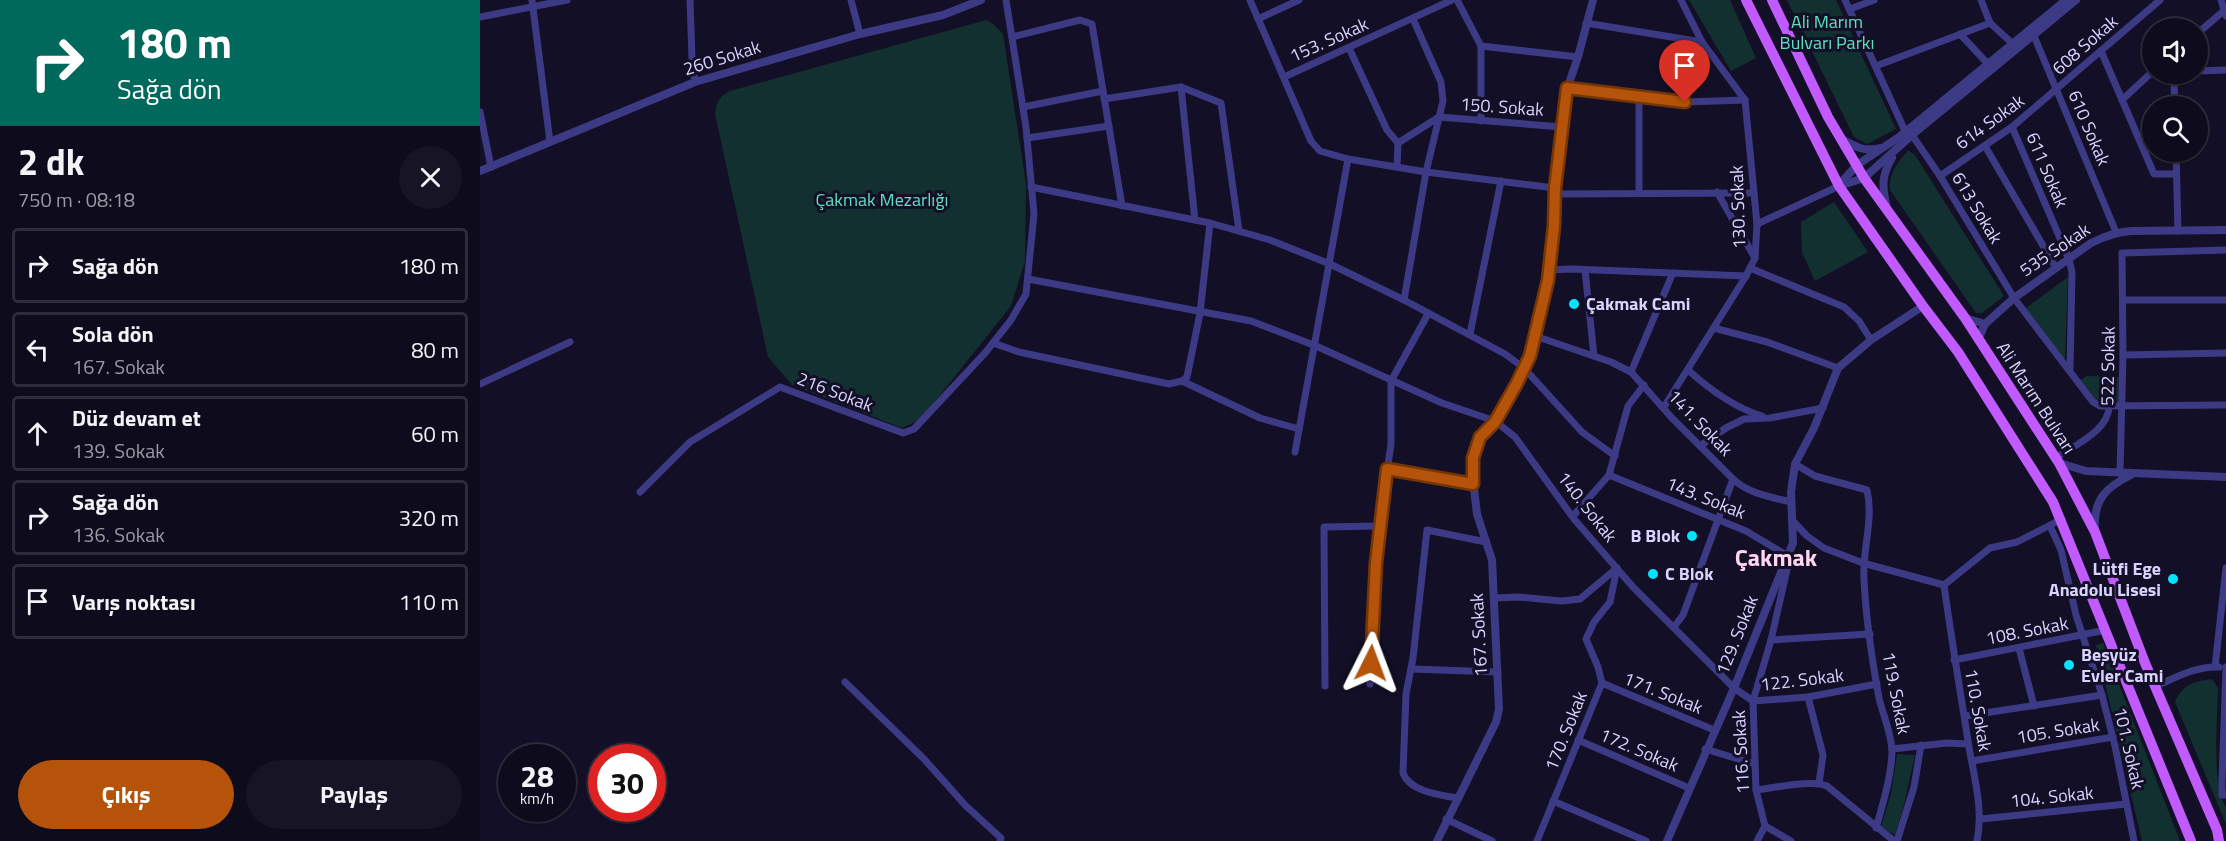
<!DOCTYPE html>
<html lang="tr">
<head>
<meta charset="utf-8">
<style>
  body { margin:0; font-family:"Titillium Web",sans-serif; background:#171425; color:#f1f3f6; height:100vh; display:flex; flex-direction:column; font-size:22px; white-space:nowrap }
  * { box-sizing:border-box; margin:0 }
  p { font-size:20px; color:#9b9ba3 }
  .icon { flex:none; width:33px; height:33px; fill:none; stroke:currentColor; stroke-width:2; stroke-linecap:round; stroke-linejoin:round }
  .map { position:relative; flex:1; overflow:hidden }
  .drawer { display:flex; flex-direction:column; background:#0e0b1c; width:480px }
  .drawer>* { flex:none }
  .top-card { background:#00695c; color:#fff; overflow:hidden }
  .tools { position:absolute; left:1662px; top:18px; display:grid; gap:12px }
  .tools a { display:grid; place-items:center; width:66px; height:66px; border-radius:50%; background:#0e0b1c; box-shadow:0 2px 4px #0004,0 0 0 2px #2e2b3b; font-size:30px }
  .speed { position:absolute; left:18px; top:744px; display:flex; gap:12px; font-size:30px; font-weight:700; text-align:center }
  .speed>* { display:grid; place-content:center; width:78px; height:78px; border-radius:50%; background:#0e0b1c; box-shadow:0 2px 4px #0004,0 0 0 2px #2e2b3b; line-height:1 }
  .speed small { font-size:15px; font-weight:400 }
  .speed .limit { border:9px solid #d22; background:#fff; color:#111 }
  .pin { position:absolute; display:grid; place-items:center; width:51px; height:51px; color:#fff; margin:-62px -26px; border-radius:50% 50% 50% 0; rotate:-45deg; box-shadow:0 0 6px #0007 }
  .pin .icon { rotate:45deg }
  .me { position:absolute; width:66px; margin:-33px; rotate:3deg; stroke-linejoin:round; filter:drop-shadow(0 0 4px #0008) }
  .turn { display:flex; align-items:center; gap:21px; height:126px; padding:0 18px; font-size:27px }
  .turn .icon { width:78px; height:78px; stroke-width:2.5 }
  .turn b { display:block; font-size:42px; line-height:51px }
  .round { display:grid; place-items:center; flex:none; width:63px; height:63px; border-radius:32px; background:#171425 }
  .headline { display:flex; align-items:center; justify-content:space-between; height:102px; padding:0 18px }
  h1 { font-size:36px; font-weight:700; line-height:45px }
  .button { display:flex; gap:12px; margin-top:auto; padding:12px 18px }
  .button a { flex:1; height:69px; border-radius:36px; background:#b45309; color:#fff; font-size:24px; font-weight:700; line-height:69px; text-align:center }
  .button a+a { background:#171425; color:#f1f3f6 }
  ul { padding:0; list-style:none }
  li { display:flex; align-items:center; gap:18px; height:75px; margin:0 12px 9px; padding:0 6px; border:3px solid #2e2b3b; border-radius:6px }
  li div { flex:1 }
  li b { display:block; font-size:22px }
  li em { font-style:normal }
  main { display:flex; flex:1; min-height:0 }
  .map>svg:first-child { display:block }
</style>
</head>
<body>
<main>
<section class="drawer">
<div class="top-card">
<div class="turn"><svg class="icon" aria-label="right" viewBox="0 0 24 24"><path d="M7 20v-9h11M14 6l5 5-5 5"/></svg><div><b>180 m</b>Sağa dön</div></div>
</div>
<div class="headline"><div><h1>2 dk</h1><p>750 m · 08:18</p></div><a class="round"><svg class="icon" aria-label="close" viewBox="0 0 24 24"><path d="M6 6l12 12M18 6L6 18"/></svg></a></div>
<ul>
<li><svg class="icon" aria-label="right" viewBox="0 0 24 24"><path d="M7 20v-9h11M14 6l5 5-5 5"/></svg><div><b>Sağa dön</b></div><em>180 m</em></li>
<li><svg class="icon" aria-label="left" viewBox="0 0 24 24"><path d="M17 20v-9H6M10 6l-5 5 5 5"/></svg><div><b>Sola dön</b><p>167. Sokak</p></div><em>80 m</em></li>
<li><svg class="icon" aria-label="ahead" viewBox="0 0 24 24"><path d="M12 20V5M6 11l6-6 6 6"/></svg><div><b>Düz devam et</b><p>139. Sokak</p></div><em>60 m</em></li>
<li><svg class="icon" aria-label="right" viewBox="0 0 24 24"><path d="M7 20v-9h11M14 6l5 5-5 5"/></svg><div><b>Sağa dön</b><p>136. Sokak</p></div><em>320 m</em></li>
<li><svg class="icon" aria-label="arrive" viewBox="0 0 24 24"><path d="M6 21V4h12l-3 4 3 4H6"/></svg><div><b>Varış noktası</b></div><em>110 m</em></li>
</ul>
<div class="button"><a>Çıkış</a><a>Paylaş</a></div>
</section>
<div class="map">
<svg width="1746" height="841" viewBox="0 0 1746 841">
  <rect width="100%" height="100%" fill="#130f26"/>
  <g fill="#12302f">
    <path d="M1209 0H1250L1276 58 1251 71Z"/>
    <path d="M1307 0H1356L1416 129 1387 144 1374 137Z"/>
    <path d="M506 20 512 23 523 34 546 184 545 261 531 306 441 419 422 428 312 385 288 357 235 114C237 101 239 97 250 91Z"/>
    <path d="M1428 150 1435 155 1524 296 1502 313H1496L1410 190C1408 173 1418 163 1428 150Z"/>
    <path d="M1354 202 1388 252 1335 281 1322 252 1321 222Z"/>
    <path d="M1588 277 1585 358 1582 357 1546 308Z"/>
    <path d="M1607 376 1639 377 1638 404C1613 403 1615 400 1600 380Z"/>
    <path d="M1623 643 1700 841H1662L1616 645Z"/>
    <path d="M1732 679 1738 688C1738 711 1731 792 1746 806V824L1695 702C1703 684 1713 682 1732 679Z"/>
    <path d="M1417 754 1435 755 1424 805 1415 835 1401 827 1411 794Z"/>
  </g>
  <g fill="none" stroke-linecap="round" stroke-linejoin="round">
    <g stroke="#3d3a85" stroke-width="7">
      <path d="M52 0 70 142"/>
      <path d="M210 0 212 59 215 82"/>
      <path d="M371 0 380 34"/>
      <path d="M770 0 831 141 840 151 868 159 946 172 1075 188"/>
      <path d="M977 0 1001 46V121"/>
      <path d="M1365 0 1425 131"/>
      <path d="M1501 0 1510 23 1533 44"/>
      <path d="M1741 0 1746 16"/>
      <path d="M1370 9 1394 0"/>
      <path d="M0 17 87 0"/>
      <path d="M778 19 819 0"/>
      <path d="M1106 23 1222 42"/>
      <path d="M1718 33 1746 9"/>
      <path d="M1480 34 1508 64"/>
      <path d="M1554 36 1636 232"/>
      <path d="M532 37 600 20 612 24 642 206"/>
      <path d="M1001 46 1098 57"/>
      <path d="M869 48 907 130 918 143 917 167"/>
      <path d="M1621 51 1674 174H1696"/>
      <path d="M1396 66 1510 23"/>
      <path d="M1718 71 1746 70"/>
      <path d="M804 77 972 0"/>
      <path d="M701 87 715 220"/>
      <path d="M1087 89 1205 102 1265 100"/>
      <path d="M1159 97V193"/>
      <path d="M624 99 701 87 741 103 759 231"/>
      <path d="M1642 100 1672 72"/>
      <path d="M1695 106 1694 84 1701 74"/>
      <path d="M543 107 623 91"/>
      <path d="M0 112 11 167"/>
      <path d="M959 117 1082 127"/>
      <path d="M1532 127 1589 259 1592 272 1590 369"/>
      <path d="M1432 135 1460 176 1534 298 1613 402 1620 406 1746 405"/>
      <path d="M547 138 629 126"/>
      <path d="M918 143 959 117"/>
      <path d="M1505 146 1576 268"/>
      <path d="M1696 152 1698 231"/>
      <path d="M1460 176 1532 127 1680 0"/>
      <path d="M551 187 730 223 790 240 850 264 924 300 1025 354 1044 368 1102 432 1135 456"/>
      <path d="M1237 192 1275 258"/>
      <path d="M1075 194 1273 193"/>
      <path d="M1277 224 1359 186"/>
      <path d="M1270 268 1364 307 1379 321 1391 340"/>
      <path d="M1069 270 1092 269 1266 276"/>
      <path d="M1105 270 1114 356"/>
      <path d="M548 279 771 321 836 346 962 403 1015 421 1035 437 1094 519 1153 587 1254 688 1273 701 1328 697 1397 684"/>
      <path d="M924 300 946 172 963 101 961 82 933 19"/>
      <path d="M1643 300H1746"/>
      <path d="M1234 328 1287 342 1358 368"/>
      <path d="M990 334 1021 181"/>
      <path d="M1055 336 1131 362 1151 372 1192 418 1253 479 1203 615 1194 627"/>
      <path d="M513 343 539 352 689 384 702 381 707 377 720 313 730 223"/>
      <path d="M1643 355 1746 353"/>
      <path d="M1208 370C1228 388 1255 408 1282 416"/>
      <path d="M1151 372 1192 275"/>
      <path d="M702 381 780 418 819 429"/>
      <path d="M0 384 90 342"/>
      <path d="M1184 407 1266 276 1275 258 1277 224 1265 100 1222 42 1201 0"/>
      <path d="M1220 446 1246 428 1264 419 1290 418 1343 408"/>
      <path d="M815 452 868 159"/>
      <path d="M1576 458C1594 445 1629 431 1629 406"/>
      <path d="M1315 464 1335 476 1387 490C1394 520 1382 550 1384 580 1386 619 1392 660 1399 698 1403 715 1412 735 1412 752 1411 778 1403 803 1396 828"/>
      <path d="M907 469 993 484"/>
      <path d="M1129 475 1266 531 1308 556"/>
      <path d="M1642 477 1640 473 1643 355 1642 253 1746 250"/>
      <path d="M1253 479C1269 494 1291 497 1311 502"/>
      <path d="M160 492 210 442 300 387 423 433 434 429 505 353 531 320 546 294 554 214 546 127 526 0"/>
      <path d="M1093 516 1129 475 1148 406 1164 385"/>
      <path d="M1312 520 1327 536 1344 548 1383 563 1464 585 1510 548 1537 542 1582 519"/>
      <path d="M1570 526 1581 550 1596 615 1622 695 1635 746 1654 841"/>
      <path d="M1309 561 1291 640 1273 701 1276 790 1285 826 1311 841"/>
      <path d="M1464 585C1471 637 1480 689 1488 741 1493 774 1504 807 1497 841"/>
      <path d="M1014 598 1038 597 1082 601 1100 599 1137 568"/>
      <path d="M1291 640 1390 634"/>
      <path d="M1539 648 1554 706"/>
      <path d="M1474 660 1626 630"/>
      <path d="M1735 667 1746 568"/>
      <path d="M1746 667 1742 781V795H1746"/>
      <path d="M931 669 1018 672"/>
      <path d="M365 682 444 759 486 806 521 838 520 841"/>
      <path d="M1122 683 1234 730"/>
      <path d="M890 684 899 526 911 444V381L948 314"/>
      <path d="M845 686 844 527 899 526"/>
      <path d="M1676 686C1697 677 1716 666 1739 667"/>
      <path d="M1328 697 1343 755 1339 783"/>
      <path d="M1485 716 1622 695"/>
      <path d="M1098 740 1209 788"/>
      <path d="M1225 749 1275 764"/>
      <path d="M1412 749 1467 743 1488 744"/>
      <path d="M1492 761 1633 737"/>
      <path d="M1276 790C1294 788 1332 779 1347 786L1414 841"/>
      <path d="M977 798C961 795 930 792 923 773L926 694 933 658 947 530 1006 542"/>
      <path d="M1073 801 1166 841"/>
      <path d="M966 819 1012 841"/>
      <path d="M1501 819 1646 804"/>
      <path d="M1057 841 1122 683 1118 667 1106 639 1114 622 1130 602 1137 568"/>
      <path d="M1277 841 1285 826"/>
      <path d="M1417 841 1434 787 1441 745"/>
    </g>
    <g stroke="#3d3a85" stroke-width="8">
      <path d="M1362 139C1375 147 1385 152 1400 148"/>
      <path d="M0 171 215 82 380 34 463 15 501 0"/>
      <path d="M1359 185 1377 165 1419 137 1586 0"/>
      <path d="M1359 186 1384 178 1432 135 1596 0"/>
      <path d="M1407 208C1402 187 1401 176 1412 158"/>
      <path d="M1485 318 1505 324"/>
      <path d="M1498 340 1505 324 1534 298 1611 243C1625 236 1636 232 1651 231L1746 230"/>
      <path d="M1579 463 1606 471 1746 477"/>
      <path d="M1615 529C1613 500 1626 487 1651 475"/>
      <path d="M957 841 1016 722 1019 709 1012 560 997 514 993 480V458L1001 437 1015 421 1036 385 1050 356 1068 280 1074 226 1075 188 1086 92 1098 57 1113 0"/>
      <path d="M1187 841 1254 688 1313 543 1311 492 1315 464 1334 428 1358 368 1391 340 1443 306"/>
    </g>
    <g stroke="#c25bff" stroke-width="10">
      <path d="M1266 0 1359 186 1443 306 1478 352 1573 502 1711 841"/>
      <path d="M1292 0 1348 117 1384 178 1485 318 1579 463 1615 532 1665 663 1737 830 1739 841"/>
    </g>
  </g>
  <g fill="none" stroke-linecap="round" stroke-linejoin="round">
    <defs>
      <path id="route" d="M891 663 896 563 907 469 993 484V458L1000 437 1015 422 1036 385 1050 356 1068 280 1074 226 1075 188 1087 88 1205 102"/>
    </defs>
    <use href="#route" stroke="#753606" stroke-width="15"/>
    <use href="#route" stroke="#b45309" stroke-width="10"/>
  </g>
  <g fill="#00e5ff" stroke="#130f26" stroke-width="2">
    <circle cx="1094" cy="304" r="6"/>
    <circle cx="1212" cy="536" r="6"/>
    <circle cx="1173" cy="574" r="6"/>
    <circle cx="1693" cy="579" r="6"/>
    <circle cx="1589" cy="665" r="6"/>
  </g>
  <g text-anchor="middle" stroke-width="6" stroke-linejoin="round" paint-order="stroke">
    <g font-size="18" fill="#5fe0c0" stroke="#130f26">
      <text x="1347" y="28">Ali Marım<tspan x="1347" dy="21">Bulvarı Parkı</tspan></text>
      <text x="402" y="206">Çakmak Mezarlığı</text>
    </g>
    <g font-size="18" fill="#d9d4ff" stroke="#130f26">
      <text transform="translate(849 40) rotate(-24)" y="6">153. Sokak</text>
      <text transform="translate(1605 45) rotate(-41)" y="6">608 Sokak</text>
      <text transform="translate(242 58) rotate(-17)" y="6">260 Sokak</text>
      <text transform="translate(1022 107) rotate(4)" y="6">150. Sokak</text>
      <text transform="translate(1510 122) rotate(-36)" y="6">614 Sokak</text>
      <text transform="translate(1609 128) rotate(67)" y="6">610 Sokak</text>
      <text transform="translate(1567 170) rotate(67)" y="6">611 Sokak</text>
      <text transform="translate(1258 207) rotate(-92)" y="6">130. Sokak</text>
      <text transform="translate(1497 208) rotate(59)" y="6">613 Sokak</text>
      <text transform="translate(1575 250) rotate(-34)" y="6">535 Sokak</text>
      <text transform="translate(1628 366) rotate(-89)" y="6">522 Sokak</text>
      <text transform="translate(355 392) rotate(21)" y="6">216 Sokak</text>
      <text transform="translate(1556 398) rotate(57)" y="6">Ali Marım Bulvarı</text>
      <text transform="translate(1220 423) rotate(46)" y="6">141. Sokak</text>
      <text transform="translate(1226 498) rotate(22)" y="6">143. Sokak</text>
      <text transform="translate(1107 507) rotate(52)" y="6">140. Sokak</text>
      <text transform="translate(1547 631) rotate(-11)" y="6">108. Sokak</text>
      <text transform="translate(999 635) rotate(-93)" y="6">167. Sokak</text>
      <text transform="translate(1257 635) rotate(-68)" y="6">129. Sokak</text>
      <text transform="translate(1322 680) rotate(-7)" y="6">122. Sokak</text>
      <text transform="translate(1183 693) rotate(22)" y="6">171. Sokak</text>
      <text transform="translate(1416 693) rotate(79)" y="6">119. Sokak</text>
      <text transform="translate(1498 710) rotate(80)" y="6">110. Sokak</text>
      <text transform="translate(1086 731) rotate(-68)" y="6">170. Sokak</text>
      <text transform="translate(1578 731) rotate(-9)" y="6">105. Sokak</text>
      <text transform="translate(1649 748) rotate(77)" y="6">101. Sokak</text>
      <text transform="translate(1159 750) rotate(23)" y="6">172. Sokak</text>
      <text transform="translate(1261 752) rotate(-93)" y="6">116. Sokak</text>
      <text transform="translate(1572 797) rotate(-6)" y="6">104. Sokak</text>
    </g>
    <g font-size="18" font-weight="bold" fill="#d9d4ff" stroke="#130f26" text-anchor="start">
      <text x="1106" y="310">Çakmak Cami</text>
      <text x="1200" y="542" text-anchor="end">B Blok</text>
      <text x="1681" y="575" text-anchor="end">Lütfi Ege<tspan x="1681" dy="21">Anadolu Lisesi</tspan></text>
      <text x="1185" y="580">C Blok</text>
      <text x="1601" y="661">Beşyüz<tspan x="1601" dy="21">Evler Cami</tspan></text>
    </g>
    <g font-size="24" font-weight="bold" fill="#ffd6f0" stroke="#130f26">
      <text x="1296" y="566">Çakmak</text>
    </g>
  </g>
</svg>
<div class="tools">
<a><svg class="icon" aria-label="sound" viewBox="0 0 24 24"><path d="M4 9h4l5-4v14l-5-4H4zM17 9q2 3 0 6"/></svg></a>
<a><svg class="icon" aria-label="search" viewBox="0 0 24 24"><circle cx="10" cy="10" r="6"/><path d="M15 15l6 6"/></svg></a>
</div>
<div class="speed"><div>28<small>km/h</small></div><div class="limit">30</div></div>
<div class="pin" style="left:1205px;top:102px;background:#d93025"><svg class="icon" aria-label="arrive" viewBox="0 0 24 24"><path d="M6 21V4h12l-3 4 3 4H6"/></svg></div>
<svg class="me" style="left:891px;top:663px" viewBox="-20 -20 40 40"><path d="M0-17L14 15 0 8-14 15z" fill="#b45309" stroke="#fff" stroke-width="4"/></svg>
</div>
</main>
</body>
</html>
